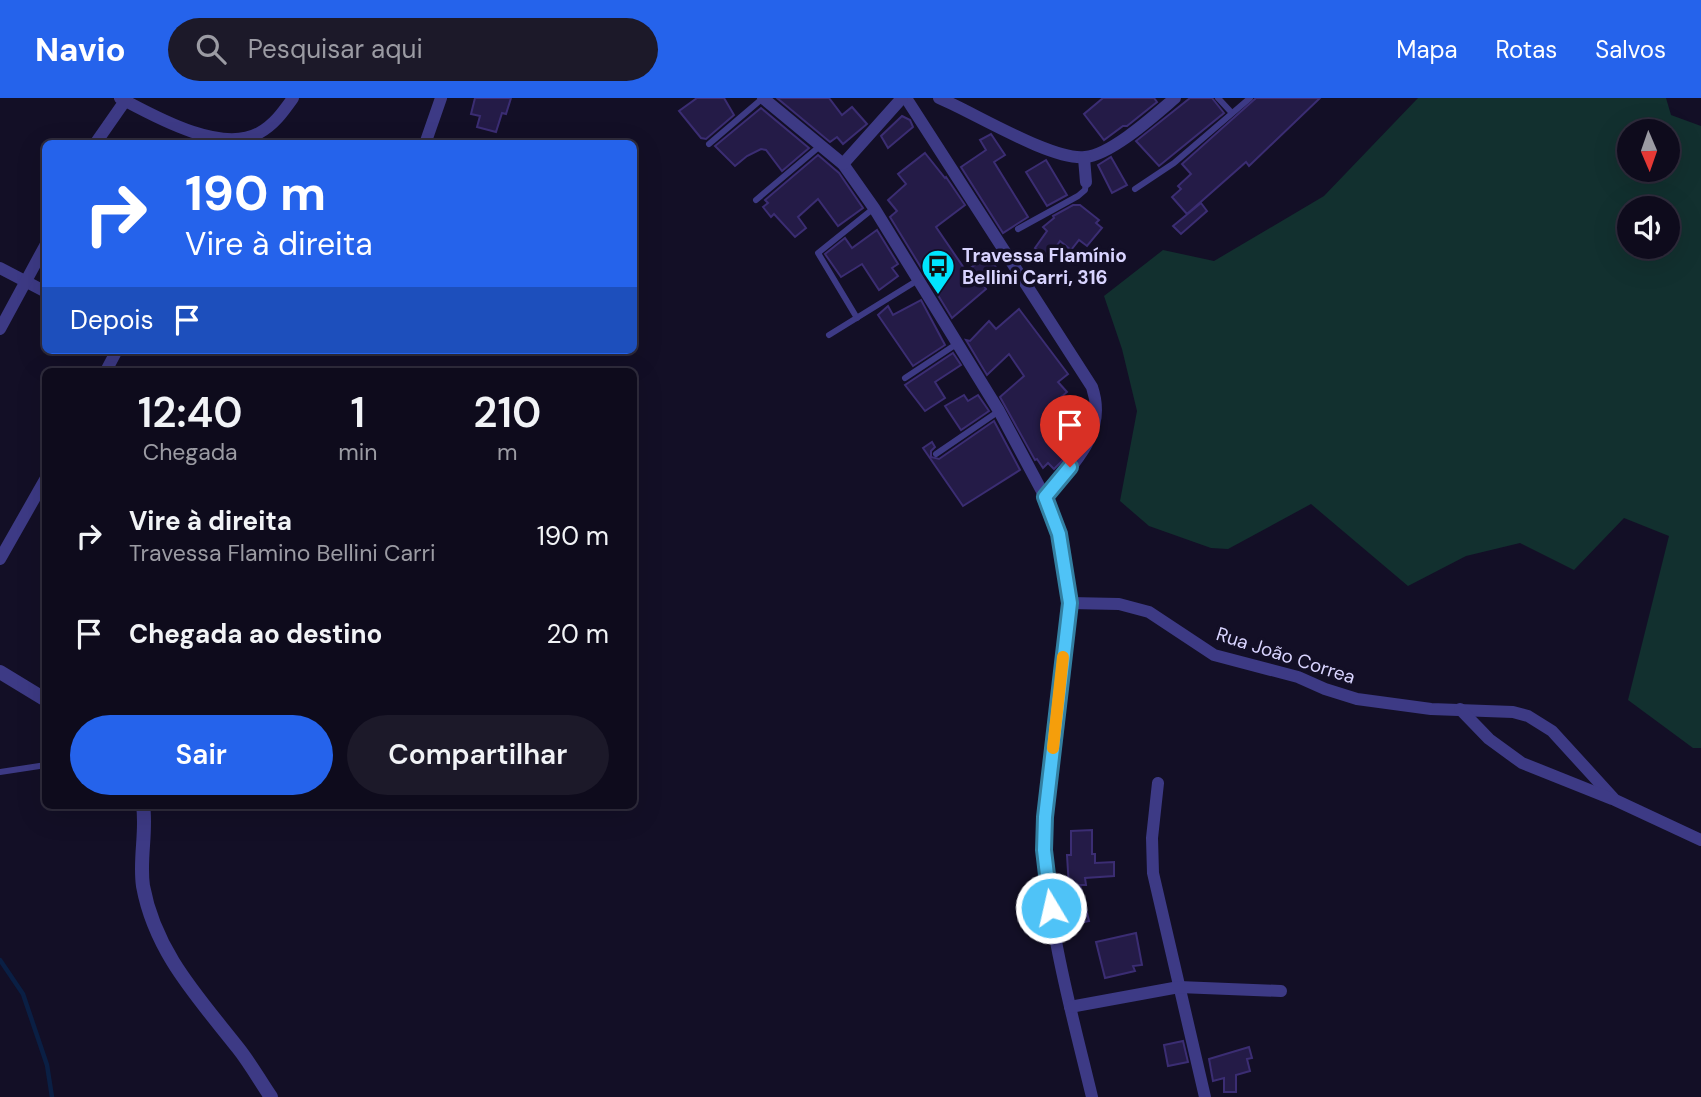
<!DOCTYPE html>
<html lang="pt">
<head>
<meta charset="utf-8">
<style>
  body { margin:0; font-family:"DM Sans",sans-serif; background:#1c1929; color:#f1f3f6; height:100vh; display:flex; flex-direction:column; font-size:26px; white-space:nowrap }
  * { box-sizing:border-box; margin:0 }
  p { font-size:23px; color:#9b9ba3 }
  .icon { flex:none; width:38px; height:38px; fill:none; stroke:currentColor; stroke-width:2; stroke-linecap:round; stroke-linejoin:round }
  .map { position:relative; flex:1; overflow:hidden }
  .sheet { position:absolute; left:42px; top:270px; width:595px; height:441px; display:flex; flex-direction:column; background:#0e0b1c; border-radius:10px; box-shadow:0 7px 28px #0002,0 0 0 2px #2e2b3b }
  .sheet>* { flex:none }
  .banner { position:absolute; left:42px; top:42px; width:595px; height:214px; border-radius:10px; box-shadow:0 7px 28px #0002,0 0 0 2px #2e2b3b; background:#2563eb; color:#fff; overflow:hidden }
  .needle { width:46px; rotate:178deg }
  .tools { position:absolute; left:1617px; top:21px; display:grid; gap:14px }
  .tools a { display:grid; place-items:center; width:63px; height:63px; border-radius:50%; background:#0e0b1c; box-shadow:0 7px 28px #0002,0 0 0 2px #2e2b3b; font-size:35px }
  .pin { position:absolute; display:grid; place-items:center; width:60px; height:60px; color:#fff; margin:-72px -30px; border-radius:50% 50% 50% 0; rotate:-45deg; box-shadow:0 0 7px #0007 }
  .pin .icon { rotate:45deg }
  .me { position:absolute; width:77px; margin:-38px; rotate:351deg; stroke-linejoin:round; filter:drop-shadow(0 0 5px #0008) }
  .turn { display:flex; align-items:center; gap:24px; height:147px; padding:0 28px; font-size:32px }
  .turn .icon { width:91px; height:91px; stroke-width:2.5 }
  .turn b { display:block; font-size:49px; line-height:60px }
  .then { display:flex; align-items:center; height:66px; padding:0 28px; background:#0003; gap:14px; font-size:26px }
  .eta { display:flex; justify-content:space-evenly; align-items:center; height:119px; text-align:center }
  .eta b { font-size:42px; font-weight:600; line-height:49px }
  .primary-button { display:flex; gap:14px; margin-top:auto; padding:14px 28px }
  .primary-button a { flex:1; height:80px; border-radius:42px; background:#2563eb; color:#fff; font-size:28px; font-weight:600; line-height:80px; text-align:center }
  .primary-button a+a { background:#1c1929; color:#f1f3f6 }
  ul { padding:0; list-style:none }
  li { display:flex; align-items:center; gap:21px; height:98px; padding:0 28px }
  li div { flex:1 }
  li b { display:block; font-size:26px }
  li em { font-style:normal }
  header { display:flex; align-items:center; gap:42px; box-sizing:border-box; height:98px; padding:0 35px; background:#2563eb; color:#fff }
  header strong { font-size:33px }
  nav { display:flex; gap:38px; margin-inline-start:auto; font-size:24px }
  .search { width:490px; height:63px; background:#1c1929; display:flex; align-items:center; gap:18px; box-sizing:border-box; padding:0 24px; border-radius:38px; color:#9b9ba3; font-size:26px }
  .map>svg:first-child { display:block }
</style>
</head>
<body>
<header>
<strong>Navio</strong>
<div class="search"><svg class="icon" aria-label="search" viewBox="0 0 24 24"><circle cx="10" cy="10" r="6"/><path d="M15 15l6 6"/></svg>Pesquisar aqui</div>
<nav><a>Mapa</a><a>Rotas</a><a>Salvos</a></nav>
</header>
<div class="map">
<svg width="1701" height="999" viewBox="0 0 1701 999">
  <rect width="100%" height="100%" fill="#130f26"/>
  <path fill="#12302f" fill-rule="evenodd" d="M1418 0H1666L1671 17 1701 28V650H1693L1628 602 1669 438 1624 420 1574 472 1520 445 1466 458 1408 488 1311 406 1228 451 1211 450 1149 428 1120 403 1137 313 1122 251 1104 198 1163 152 1214 163 1324 98ZM1629 33H1668V72H1629ZM1629 110H1668V149H1629Z"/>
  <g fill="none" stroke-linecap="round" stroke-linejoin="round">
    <path stroke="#0a1f44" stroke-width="4.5" d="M0 862 23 896 47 967 52 999"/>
  </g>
  <g fill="#241b47" stroke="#3b2d73" stroke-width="2">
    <path d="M475 0H511L506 16 502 15 496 34 477 29 480 18 471 16Z"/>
    <path d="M697 0H724L734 17 706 41 701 40 679 13Z"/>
    <path d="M777 0H829L842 17 852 9 867 26 843 46 837 39 830 44Z"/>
    <path d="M1103 0H1154L1157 4 1127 28H1123L1104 42 1084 16Z"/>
    <path d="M1190 0H1212L1224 15 1159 68 1136 43Z"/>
    <path d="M1256 0H1320L1249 68 1246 64 1187 116 1172 99 1181 91 1178 88 1191 76 1182 66Z"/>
    <path d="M761 10 809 50 782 73 766 52 761 51 747 58 735 68 715 48Z"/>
    <path d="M902 18 910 22 913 29 888 50 881 38Z"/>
    <path d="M991 36 1005 57 994 64 1028 119 1003 135 961 69 986 52 980 42Z"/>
    <path d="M925 55 945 80 946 79 965 107 936 129 966 173 989 157 999 175 983 186 986 191 952 220 890 119 897 113 888 102 906 86 898 76Z"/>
    <path d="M818 57 839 75 863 110 838 128 818 101 798 119 806 130 795 139 774 116 771 119 763 109 768 105 765 102Z"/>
    <path d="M1111 59 1127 87 1112 95 1098 67Z"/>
    <path d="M1046 62 1067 97 1047 108 1026 74Z"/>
    <path d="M1201 105 1207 113 1181 136 1173 128Z"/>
    <path d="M1073 107H1080L1099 122 1096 125 1102 130 1087 148 1079 142 1071 152 1060 143 1049 160 1035 150 1047 133 1043 129 1054 120 1053 118Z"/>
    <path d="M877 132 898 166 892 170 898 178 879 192 862 166 841 179 825 156 845 140 852 150Z"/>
    <path d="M921 202 945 247 913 268 878 217 888 208 893 217Z"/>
    <path d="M1019 211 1068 276 1058 284 1067 294 1047 311 1072 341 1066 347 1072 353 1054 371 1048 365 1043 370 1037 361 1035 362 1000 299 1024 278 1009 256 987 277 966 242 970 243 989 223 996 231Z"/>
    <path d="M953 255 961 267 935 284 945 300 925 313 905 287Z"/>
    <path d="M964 297 968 303 978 297 989 313 961 332 945 308Z"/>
    <path d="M994 323 1020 372 963 408 923 350 932 344 935 349 931 353V359L939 361Z"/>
    <path d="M1092 732V756H1095V765L1114 764V778L1085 780 1086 787H1080L1089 823 1075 826 1070 806 1067 757H1071V733Z"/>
    <path d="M1136 835 1142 867 1133 868 1135 873 1105 880 1096 844Z"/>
    <path d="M1183 943 1188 964 1168 968 1164 947Z"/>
    <path d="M1249 949 1252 960 1247 961 1250 973 1236 977V994H1224V980L1213 983 1209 961Z"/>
  </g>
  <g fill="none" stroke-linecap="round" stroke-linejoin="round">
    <g stroke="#3d3a85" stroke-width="6">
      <path d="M1218 0 1231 14"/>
      <path d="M709 46 763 0"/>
      <path d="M1135 91 1174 65 1250 0"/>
      <path d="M756 102 820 48"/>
      <path d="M1018 131 1078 98 1085 92 1086 84"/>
      <path d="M857 220 818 155 874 110"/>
      <path d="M829 237 918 182"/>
      <path d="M905 280 958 245"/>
      <path d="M936 356 999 313"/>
      <path d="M0 674 46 667"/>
    </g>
    <g stroke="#3d3a85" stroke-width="12">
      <path d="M120 0C154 18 220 56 259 35 274 27 283 14 293 0"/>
      <path d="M763 0 843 66 874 110 999 313 1045 399 1059 436 1070 505 1045 719C1042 813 1070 907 1092 999"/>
      <path d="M906 0 1092 289C1108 336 1073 366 1045 399"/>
      <path d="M939 0C973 14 1052 63 1085 59 1111 57 1155 17 1175 0"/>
      <path d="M95 46 127 0"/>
      <path d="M425 46 441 0"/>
      <path d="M1084 60 1086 84"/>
      <path d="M843 66 902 0"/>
      <path d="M0 170 46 194"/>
      <path d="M0 231 46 146"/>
      <path d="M106 273 117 252"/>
      <path d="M0 461 46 380"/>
      <path d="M1070 505 1119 506 1149 514 1214 557 1298 579 1325 591 1357 601 1431 611 1513 614 1528 618 1552 633 1615 702 1701 742"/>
      <path d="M1460 611 1489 641 1522 665 1612 701"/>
      <path d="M1158 685 1152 740 1153 775 1205 999"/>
      <path d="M1070 909 1179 889 1281 893"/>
    </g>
    <g stroke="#3d3a85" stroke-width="14">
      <path d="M0 574 46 602"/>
      <path d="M143 707C147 734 139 761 143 788 155 854 198 899 238 950 250 965 260 983 271 999"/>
    </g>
  </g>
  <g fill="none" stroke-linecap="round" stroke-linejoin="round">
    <defs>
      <path id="route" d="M1051 810 1044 752 1045 719 1070 505 1059 436 1045 399 1070 369"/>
    </defs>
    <use href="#route" stroke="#337fa1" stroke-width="18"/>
    <use href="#route" stroke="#4fc3f7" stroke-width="12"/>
    <path stroke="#f59e0b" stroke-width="12" d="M1053 650 1063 559"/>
  </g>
  <defs>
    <symbol id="bus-pin" viewBox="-11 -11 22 30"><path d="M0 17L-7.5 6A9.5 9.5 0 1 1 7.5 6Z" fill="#00e5ff" stroke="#130f26"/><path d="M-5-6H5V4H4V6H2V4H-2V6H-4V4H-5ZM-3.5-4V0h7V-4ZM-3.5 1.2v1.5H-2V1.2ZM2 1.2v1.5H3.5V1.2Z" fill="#111"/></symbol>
  </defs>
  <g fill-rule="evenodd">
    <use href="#bus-pin" x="919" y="149" width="38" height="52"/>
  </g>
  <g text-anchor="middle" stroke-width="7" stroke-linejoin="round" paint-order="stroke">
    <g font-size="19" font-weight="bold" fill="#d9d4ff" stroke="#130f26" text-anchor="start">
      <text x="962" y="164">Travessa Flamínio<tspan x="962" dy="22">Bellini Carri, 316</tspan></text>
    </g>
    <g font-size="19" fill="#d9d4ff" stroke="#130f26">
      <text transform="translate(1286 557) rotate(18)" y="7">Rua João Correa</text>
    </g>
  </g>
</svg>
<div class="tools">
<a><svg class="needle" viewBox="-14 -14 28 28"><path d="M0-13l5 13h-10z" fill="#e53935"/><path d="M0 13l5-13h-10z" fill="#9b9ba3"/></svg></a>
<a><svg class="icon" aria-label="sound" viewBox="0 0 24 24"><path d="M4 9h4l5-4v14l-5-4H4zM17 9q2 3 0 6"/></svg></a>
</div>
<div class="pin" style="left:1070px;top:369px;background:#d93025"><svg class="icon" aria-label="arrive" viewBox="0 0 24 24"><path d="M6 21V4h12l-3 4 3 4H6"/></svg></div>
<svg class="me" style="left:1051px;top:810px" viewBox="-20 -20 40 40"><circle r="17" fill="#4fc3f7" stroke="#fff" stroke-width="3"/><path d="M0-11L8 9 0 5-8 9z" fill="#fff"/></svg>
<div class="banner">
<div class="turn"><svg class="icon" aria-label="right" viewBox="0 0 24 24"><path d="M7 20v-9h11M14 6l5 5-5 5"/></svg><div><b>190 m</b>Vire à direita</div></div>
<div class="then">Depois<svg class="icon" aria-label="arrive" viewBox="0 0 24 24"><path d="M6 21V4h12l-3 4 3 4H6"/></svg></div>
</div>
<section class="sheet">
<div class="eta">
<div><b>12:40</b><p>Chegada</p></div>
<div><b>1</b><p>min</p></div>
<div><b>210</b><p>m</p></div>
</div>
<ul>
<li><svg class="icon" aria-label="right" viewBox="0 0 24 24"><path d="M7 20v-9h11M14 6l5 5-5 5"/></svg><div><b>Vire à direita</b><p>Travessa Flamino Bellini Carri</p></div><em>190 m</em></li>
<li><svg class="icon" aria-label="arrive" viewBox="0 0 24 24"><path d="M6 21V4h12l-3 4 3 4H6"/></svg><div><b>Chegada ao destino</b></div><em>20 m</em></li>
</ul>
<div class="primary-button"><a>Sair</a><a>Compartilhar</a></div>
</section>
</div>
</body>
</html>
